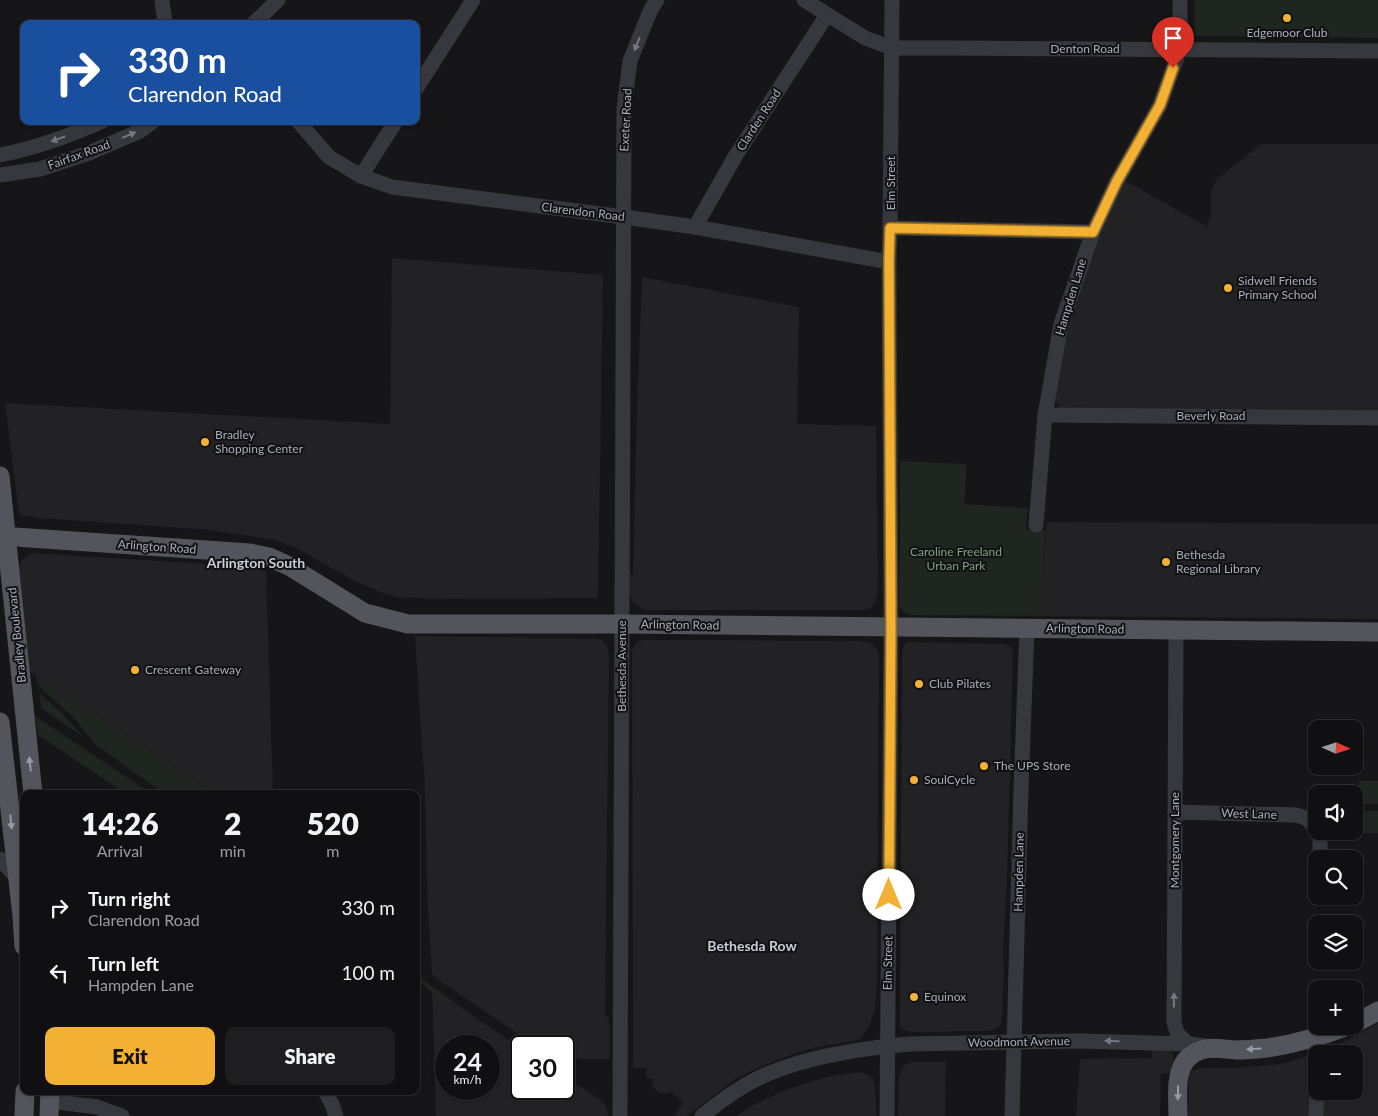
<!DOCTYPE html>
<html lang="en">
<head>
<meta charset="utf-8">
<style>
  body { margin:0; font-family:Lato,sans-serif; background:#1e1e20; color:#f1f3f6; height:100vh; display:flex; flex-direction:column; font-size:19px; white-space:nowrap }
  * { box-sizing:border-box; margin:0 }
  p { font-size:16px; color:#9c9d9f }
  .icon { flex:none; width:28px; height:28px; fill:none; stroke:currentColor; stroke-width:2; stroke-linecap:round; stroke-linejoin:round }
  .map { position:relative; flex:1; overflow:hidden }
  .details { position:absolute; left:20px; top:790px; width:400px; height:305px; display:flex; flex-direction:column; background:#101012; border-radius:10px; box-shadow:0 1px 4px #0004,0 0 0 1px #303032 }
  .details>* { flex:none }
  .guide { position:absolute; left:20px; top:20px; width:400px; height:105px; border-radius:10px; box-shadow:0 1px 4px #0004,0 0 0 1px #303032; background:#1a4fa0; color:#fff; overflow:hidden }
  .needle { width:32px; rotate:93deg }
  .buttons { position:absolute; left:1308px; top:720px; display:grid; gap:10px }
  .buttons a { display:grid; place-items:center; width:55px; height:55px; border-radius:10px; background:#101012; box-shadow:0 1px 4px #0004,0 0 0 1px #303032; font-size:25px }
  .speed { position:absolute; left:435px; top:1035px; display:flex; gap:10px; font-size:25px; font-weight:700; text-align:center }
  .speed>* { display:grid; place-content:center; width:65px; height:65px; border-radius:50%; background:#101012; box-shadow:0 1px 4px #0004,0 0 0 1px #303032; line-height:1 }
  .speed small { font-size:12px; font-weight:400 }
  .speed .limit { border:2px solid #111; border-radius:8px; background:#fff; color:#111 }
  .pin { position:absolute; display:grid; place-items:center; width:42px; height:42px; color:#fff; margin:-51px -21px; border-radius:50% 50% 50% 0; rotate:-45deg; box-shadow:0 0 5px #0007 }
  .pin .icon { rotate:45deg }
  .me { position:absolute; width:55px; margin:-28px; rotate:0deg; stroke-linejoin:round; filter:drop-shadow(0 0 4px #0008) }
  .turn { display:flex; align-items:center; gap:18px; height:105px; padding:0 25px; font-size:22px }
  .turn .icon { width:65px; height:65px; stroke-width:2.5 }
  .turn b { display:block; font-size:35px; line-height:42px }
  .eta { display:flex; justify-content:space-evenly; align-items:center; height:85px; text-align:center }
  .eta b { font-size:30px; font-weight:800; line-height:35px }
  .primary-button { display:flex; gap:10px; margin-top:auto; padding:10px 25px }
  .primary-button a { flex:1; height:58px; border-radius:10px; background:#f2b134; color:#111; font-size:20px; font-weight:800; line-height:58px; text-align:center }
  .primary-button a+a { background:#1e1e20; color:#f1f3f6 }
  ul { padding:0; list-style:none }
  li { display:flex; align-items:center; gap:15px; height:65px; padding:0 25px }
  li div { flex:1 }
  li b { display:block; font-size:19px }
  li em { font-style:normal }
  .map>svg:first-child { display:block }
</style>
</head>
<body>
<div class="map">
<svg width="1378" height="1116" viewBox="0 0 1378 1116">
  <rect width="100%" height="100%" fill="#161618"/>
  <g fill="#222225" fill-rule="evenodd">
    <path d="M1261 144H1378V412L1066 409 1060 407 1054 399 1065 335 1092 250 1124 180 1206 226 1211 216V191L1217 179Z"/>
    <path d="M392 258 603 275 598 598 442 599 395 597 380 592 351 579 296 548 275 540 210 530 39 518 19 515 5 403 390 424Z"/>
    <path d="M642 277 799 307 797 424 876 426 878 584 876 602 871 608 863 610H650L643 609 634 604 631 598 628 588V575L633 574 637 406Z"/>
    <path d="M1046 522 1378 524V619L1041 616Z"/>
    <path d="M32 553 224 565 246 567 266 571 273 794H216L30 672 19 566 24 557Z"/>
    <path d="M415 636 597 639 601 640 607 645 609 656 605 1015 609 1019 610 1059H564V1046H536L434 977 432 973 428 911 424 768 422 750Z"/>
    <path d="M643 640 858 641 868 642 874 645 879 653 877 981 875 1010 869 1026 859 1040 817 1047 796 1053 764 1065 734 1080 687 1116H674L683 1103 672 1092 662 1094 655 1090 652 1083 654 1079 646 1078V1068H633L632 652 633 648 636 643Z"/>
    <path d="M907 642 1005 644 1010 646 1013 650 1007 881 1003 952 1004 971 1002 1017 1001 1024 998 1028 990 1031 912 1032 903 1030 900 1027V1020L902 650 903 647Z"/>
    <path d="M432 986 482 1022 521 1048V1089H564V1075L603 1102 607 1108 608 1116H436ZM446 1046H489V1089H446Z"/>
    <path d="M1378 1023V1116H1188L1189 1078 1191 1072 1196 1069 1206 1068H1236L1280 1064 1320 1053 1349 1039ZM1316 1054H1354V1091H1316Z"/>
    <path d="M1152 1049 1171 1050 1173 1055V1061L1170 1073 1161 1074 1160 1116H1076L1080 1059 1152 1058Z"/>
    <path d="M913 1062H946L945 1116H898L899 1074 902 1068 906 1064Z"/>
    <path d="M861 1072 869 1075 874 1079 876 1101V1116H736L755 1104 788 1089 830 1076Z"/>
  </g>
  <g fill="#1e261f">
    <path d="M1195 0H1378V38L1195 36Z"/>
    <path d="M900 461 967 464 964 504 1028 508 1026 529 1045 530 1041 616 910 615C904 613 901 611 899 605L900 521Z"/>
    <path d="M36 676 39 678 216 794H166L155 787 96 745 74 718 40 687 37 682Z"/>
    <path d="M40 694 64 715 83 737 41 708Z"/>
    <path d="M35 716 152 794H126L38 735Z"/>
    <rect x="1359" y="781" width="19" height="23"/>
    <rect x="1358" y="811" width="20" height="22"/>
    <path d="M416 974 442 994V998L439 997 416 980Z"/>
  </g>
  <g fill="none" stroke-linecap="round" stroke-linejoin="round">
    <g stroke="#37383d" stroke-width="15">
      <path d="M162 0 165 24"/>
      <path d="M804 0 865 38 892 48H952L1378 51"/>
      <path d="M253 24 278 0"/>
      <path d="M416 89 473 0"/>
      <path d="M298 121 329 157 361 176 392 187 624 217 695 227 889 262"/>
      <path d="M0 155C37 148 69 136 103 121"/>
      <path d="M0 175 40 169 89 153 140 131 154 121"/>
      <path d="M361 176 396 121"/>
      <path d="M695 227 736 155 827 15"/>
      <path d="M890 228 1093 232"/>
      <path d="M1045 415 1378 418"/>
      <path d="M1036 525 1045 415 1061 324 1093 232 1117 181 1160 105 1180 49V0"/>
      <path d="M1176 631 1174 1022 1177 1033 1188 1044"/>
      <path d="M1175 812 1296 815C1306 817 1311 821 1316 830"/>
      <path d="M1317 831 1320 839V859"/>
      <path d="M0 859 17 878 22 880"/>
      <path d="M1318 1054V1038"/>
      <path d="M325 1091 332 1104 336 1116"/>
      <path d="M50 1101 97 1107 122 1116"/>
      <path d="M620 1116 624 108 630 61 651 9 657 0"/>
      <path d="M702 1116C723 1099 745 1083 770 1073 811 1056 865 1048 909 1044L1080 1041 1188 1044 1212 1047"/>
      <path d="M887 1116 891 627 889 262 890 228 892 0"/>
      <path d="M1012 1116 1021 789 1027 628"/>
      <path d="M1316 1116 1317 1091"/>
    </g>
    <g stroke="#53555c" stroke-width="19">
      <path d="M0 476 33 794"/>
      <path d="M0 536 250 553 269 557 289 566 365 613 408 624H622L1378 632"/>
      <path d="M0 722 22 916 24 946"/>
      <path d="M1354 1024 1378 1011"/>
      <path d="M24 1116 25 1091"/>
      <path d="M49 1116 50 1091"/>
      <path d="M1178 1116C1178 1098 1174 1070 1189 1057 1204 1044 1219 1049 1236 1050 1246 1050 1257 1049 1267 1048 1295 1044 1322 1036 1348 1026"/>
    </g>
  </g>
  <defs><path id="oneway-solid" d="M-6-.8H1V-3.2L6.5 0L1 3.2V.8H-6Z" transform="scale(1.25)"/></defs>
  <g fill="#757881">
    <use href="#oneway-solid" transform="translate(637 44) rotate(112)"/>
    <use href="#oneway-solid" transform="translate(129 135) rotate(-23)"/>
    <use href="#oneway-solid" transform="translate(58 139) rotate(161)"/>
    <use href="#oneway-solid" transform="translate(1174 1000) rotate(-89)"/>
    <use href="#oneway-solid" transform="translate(1112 1041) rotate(-179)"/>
  </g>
  <g fill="#979ba6">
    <use href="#oneway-solid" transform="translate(30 764) rotate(-96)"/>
    <use href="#oneway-solid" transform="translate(11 822) rotate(84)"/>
    <use href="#oneway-solid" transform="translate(1254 1049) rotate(177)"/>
    <use href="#oneway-solid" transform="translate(1178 1093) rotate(91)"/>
  </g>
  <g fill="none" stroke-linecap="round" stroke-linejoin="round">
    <defs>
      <path id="route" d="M889 895 891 627 889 262 890 228 1093 232 1117 181 1160 105 1173 68"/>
    </defs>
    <use href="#route" stroke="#9d7322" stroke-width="12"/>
    <use href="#route" stroke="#f2b134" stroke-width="9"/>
  </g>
  <g fill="#f2b134" stroke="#111113" stroke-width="2">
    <circle cx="1287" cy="18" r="5"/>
    <circle cx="1228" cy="288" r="5"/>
    <circle cx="205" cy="442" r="5"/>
    <circle cx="1166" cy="562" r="5"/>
    <circle cx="135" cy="670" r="5"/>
    <circle cx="919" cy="684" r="5"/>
    <circle cx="984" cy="766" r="5"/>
    <circle cx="914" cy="780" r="5"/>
    <circle cx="914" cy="997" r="5"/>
  </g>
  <g text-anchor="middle" stroke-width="4" stroke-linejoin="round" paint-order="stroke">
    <g font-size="12" fill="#a8adb8" stroke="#111113" text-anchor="start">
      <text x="1287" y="37" text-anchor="middle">Edgemoor Club</text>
      <text x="1238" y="285">Sidwell Friends<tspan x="1238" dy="14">Primary School</tspan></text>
      <text x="215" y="439">Bradley<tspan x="215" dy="14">Shopping Center</tspan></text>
      <text x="1176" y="559">Bethesda<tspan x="1176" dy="14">Regional Library</tspan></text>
      <text x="145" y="674">Crescent Gateway</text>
      <text x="929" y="688">Club Pilates</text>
      <text x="994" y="770">The UPS Store</text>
      <text x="924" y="784">SoulCycle</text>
      <text x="924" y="1001">Equinox</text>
    </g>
    <g font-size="12" fill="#a8adb8" stroke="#111113">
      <text x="1085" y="53">Denton Road</text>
      <text transform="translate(626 120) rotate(-87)" y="4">Exeter Road</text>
      <text transform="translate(759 120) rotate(-57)" y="4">Clarden Road</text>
      <text transform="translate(79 155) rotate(-20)" y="4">Fairfax Road</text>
      <text transform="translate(891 183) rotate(-90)" y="4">Elm Street</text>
      <text transform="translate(583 212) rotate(7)" y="4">Clarendon Road</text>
      <text transform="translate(1071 297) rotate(-73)" y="4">Hampden Lane</text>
      <text x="1211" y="420">Beverly Road</text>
      <text transform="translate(157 547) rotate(4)" y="4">Arlington Road</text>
      <text transform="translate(680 625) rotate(1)" y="4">Arlington Road</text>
      <text transform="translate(1085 629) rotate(1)" y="4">Arlington Road</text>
      <text transform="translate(17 635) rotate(-96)" y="4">Bradley Boulevard</text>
      <text transform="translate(622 666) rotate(-90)" y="4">Bethesda Avenue</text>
      <text transform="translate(1249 814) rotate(2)" y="4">West Lane</text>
      <text transform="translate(1175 840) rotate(-90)" y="4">Montgomery Lane</text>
      <text transform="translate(1019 872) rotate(-89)" y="4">Hampden Lane</text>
      <text transform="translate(888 963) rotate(-89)" y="4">Elm Street</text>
      <text transform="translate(1019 1042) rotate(-1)" y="4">Woodmont Avenue</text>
    </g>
    <g font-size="12" fill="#7fa381" stroke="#111113">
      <text x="956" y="556">Caroline Freeland<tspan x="956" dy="14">Urban Park</tspan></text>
    </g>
    <g font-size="14" font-weight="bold" fill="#c9ccd4" stroke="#111113">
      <text x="256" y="568">Arlington South</text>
      <text x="752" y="951">Bethesda Row</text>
    </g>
  </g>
</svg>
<div class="buttons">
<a><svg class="needle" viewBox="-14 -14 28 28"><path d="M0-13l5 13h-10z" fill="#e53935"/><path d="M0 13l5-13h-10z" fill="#9c9d9f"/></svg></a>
<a><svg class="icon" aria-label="sound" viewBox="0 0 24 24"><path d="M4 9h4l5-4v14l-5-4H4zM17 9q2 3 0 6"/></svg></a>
<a><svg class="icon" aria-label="search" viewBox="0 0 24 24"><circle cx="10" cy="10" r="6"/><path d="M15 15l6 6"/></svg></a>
<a><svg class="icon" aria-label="layers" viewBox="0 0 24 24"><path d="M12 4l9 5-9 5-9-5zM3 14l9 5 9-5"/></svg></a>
<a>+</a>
<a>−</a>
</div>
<div class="speed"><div>24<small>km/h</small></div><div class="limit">30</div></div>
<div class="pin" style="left:1173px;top:68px;background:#d93025"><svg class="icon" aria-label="arrive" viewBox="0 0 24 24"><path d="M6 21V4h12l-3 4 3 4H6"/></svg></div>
<svg class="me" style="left:889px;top:895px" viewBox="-20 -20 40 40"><circle r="19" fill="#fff"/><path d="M0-13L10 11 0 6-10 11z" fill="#f2b134"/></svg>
<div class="guide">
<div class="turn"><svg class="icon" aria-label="right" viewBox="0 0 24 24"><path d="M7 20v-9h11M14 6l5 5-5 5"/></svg><div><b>330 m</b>Clarendon Road</div></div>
</div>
<section class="details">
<div class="eta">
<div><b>14:26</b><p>Arrival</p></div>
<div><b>2</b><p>min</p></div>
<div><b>520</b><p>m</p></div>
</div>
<ul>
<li><svg class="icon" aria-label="right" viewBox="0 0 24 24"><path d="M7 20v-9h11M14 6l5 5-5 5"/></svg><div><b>Turn right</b><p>Clarendon Road</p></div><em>330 m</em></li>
<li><svg class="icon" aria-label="left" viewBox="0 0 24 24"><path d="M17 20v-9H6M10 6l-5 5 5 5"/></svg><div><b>Turn left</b><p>Hampden Lane</p></div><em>100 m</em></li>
</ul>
<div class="primary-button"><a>Exit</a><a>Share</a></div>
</section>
</div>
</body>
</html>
